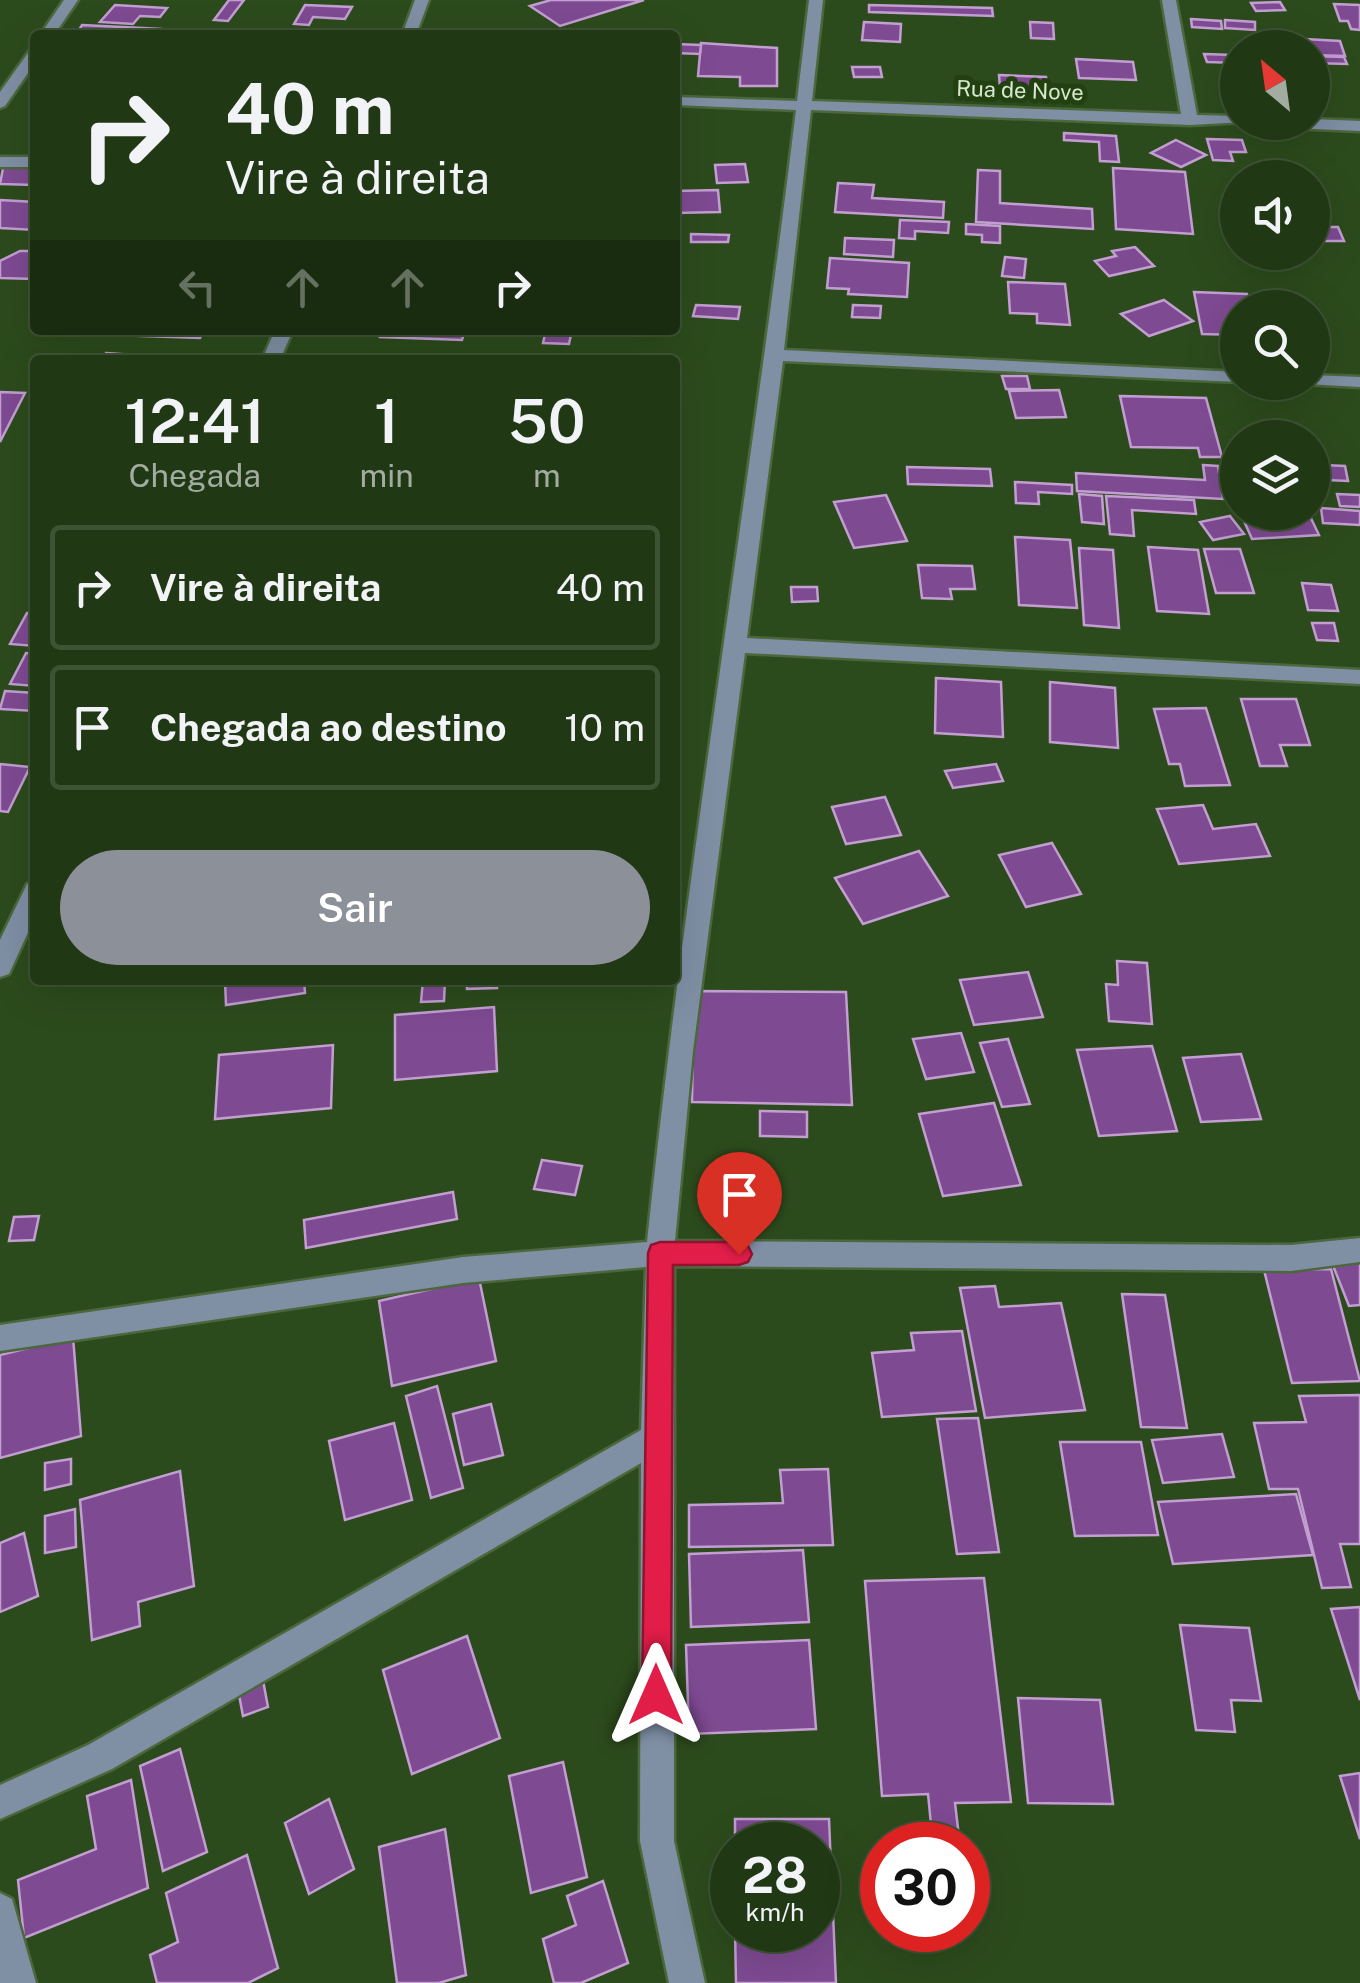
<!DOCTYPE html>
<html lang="pt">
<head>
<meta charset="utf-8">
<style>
  body { margin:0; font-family:"Public Sans",sans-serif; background:#2d4322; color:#f1f3f6; height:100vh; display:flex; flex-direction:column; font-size:38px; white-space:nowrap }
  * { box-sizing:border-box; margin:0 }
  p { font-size:32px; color:#a2aca0 }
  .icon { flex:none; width:55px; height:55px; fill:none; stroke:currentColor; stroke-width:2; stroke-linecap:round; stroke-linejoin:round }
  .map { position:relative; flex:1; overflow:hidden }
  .sheet { position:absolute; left:30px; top:355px; width:650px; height:630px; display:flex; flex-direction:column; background:#213815; border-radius:10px; box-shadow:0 10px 40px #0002,0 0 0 2px #3e5234 }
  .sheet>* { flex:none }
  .guide { position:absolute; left:30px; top:30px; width:650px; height:305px; border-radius:10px; box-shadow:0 10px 40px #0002,0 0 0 2px #3e5234; background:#213815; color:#f1f3f6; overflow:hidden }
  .needle { width:65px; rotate:331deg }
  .buttons { position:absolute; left:1220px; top:30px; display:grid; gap:20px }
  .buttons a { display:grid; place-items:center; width:110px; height:110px; border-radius:50%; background:#213815; box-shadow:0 10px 40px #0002,0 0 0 2px #3e5234; font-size:50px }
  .speed { position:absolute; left:710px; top:1822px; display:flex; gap:20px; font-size:50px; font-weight:700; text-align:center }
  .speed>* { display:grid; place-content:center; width:130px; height:130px; border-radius:50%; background:#213815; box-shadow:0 10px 40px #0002,0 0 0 2px #3e5234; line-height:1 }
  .speed small { font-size:25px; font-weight:400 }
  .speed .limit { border:15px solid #d22; background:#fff; color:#111 }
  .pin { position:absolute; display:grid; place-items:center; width:85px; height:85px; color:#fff; margin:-102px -42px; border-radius:50% 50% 50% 0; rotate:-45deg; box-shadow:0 0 10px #0007 }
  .pin .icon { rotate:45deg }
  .me { position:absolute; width:110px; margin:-55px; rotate:0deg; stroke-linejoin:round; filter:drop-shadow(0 0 8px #0008) }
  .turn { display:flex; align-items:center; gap:35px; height:210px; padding:0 30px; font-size:45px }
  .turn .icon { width:130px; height:130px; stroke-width:2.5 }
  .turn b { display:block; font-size:70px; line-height:85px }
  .lanes { display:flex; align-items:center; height:95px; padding:0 30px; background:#0003; justify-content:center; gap:50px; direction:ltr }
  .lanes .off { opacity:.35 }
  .eta { display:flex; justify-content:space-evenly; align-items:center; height:170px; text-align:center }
  .eta b { font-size:60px; font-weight:600; line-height:70px }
  .button { display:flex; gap:20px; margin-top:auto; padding:20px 30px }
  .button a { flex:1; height:115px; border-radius:60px; background:#8c9099; color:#fff; font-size:40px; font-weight:600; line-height:115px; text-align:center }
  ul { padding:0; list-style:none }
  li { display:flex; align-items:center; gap:30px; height:125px; margin:0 20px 15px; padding:0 10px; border:5px solid #3e5234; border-radius:10px }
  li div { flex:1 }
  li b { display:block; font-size:38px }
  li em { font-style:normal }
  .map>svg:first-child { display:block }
</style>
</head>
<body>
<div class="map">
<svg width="1360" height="1983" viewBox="0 0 1360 1983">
  <rect width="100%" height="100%" fill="#2c4b1c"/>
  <g fill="#7e4a92" stroke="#c29ed1" stroke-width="2.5">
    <path d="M229 0H244L228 21 214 20Z"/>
    <path d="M551 0H644L560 26 530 6Z"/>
    <path d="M1280 2 1285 10 1256 11 1251 3Z"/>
    <path d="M1334 4 1360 5V30L1351 29 1348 21H1340Z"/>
    <path d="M115 5 167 8 160 17 140 16 133 24 100 22Z"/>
    <path d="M305 5 352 7 345 19 313 17 309 25 294 24Z"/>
    <path d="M869 5 992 8 993 16 869 12Z"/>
    <path d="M1191 19 1221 21 1222 29 1192 27Z"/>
    <path d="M1225 20 1255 22V30L1225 28Z"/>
    <path d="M864 22 901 24 900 42 862 40Z"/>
    <path d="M1030 22 1053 23 1054 39 1031 38Z"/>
    <path d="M82 25 160 29 156 35H76Z"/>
    <path d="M1305 39 1340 41 1345 56 1312 55Z"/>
    <path d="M701 43 777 48V86H740V77L698 76Z"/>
    <path d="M675 44 701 45 700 54 675 53Z"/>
    <path d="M1204 54 1234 55 1237 63 1207 62Z"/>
    <path d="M1312 56 1344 57 1347 64 1312 63Z"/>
    <path d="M1076 59 1133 62 1136 80 1079 78Z"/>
    <path d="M852 67H880L882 77H854Z"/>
    <path d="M999 75 1046 77 1047 88 1000 87Z"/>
    <path d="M1064 133 1116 136 1119 162 1100 161 1099 142 1064 140Z"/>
    <path d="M1207 139 1242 140 1246 152H1230L1233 161 1213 160Z"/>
    <path d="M1176 140 1206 155 1181 167 1151 153Z"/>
    <path d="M4 163 35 164 34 185 0 184Z"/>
    <path d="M745 164 748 182 717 183 715 165Z"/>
    <path d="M1113 168 1185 172 1193 234 1116 229Z"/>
    <path d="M978 170 1000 171V203L1092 209 1093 229 976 222Z"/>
    <path d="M838 183 874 185 872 198 944 202 943 218 835 212Z"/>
    <path d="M718 190 720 212 675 213V191Z"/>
    <path d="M0 200 35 202V230L0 228Z"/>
    <path d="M900 220 949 222 948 233 915 231V239L899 238Z"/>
    <path d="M966 224 1000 226V243L982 242V235L966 234Z"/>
    <path d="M1312 227H1338L1344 241H1312Z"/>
    <path d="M691 234 729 235 728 242H691Z"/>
    <path d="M845 238 894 240 893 257 844 254Z"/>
    <path d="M1135 247 1154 266 1109 276 1095 261 1116 256 1112 251Z"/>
    <path d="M20 251H35L34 279 0 278V261Z"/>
    <path d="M1005 257 1026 259 1024 278 1002 276Z"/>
    <path d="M830 258 909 263 907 297 848 294 849 289 827 288Z"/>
    <path d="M1008 282 1065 284 1070 325 1037 323V314L1010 313Z"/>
    <path d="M1194 292 1247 294 1251 308H1238V335L1202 334Z"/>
    <path d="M1164 300 1193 321 1149 336 1121 314Z"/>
    <path d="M696 305 740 307 738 319 693 316Z"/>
    <path d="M853 305 881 306 880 318 852 317Z"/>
    <path d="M117 330H204L200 338 114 335Z"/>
    <path d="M382 330H465L462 340 380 337Z"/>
    <path d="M546 330H572L569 344 543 343Z"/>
    <path d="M106 353 162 357 161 360H102Z"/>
    <path d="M1002 376H1027L1030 389H1006Z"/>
    <path d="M1059 390 1066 417 1016 418 1009 391Z"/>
    <path d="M0 392 25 393 0 442Z"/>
    <path d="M1120 396 1206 398 1222 457H1200L1198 448 1131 447Z"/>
    <path d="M1203 465 1218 466 1223 499 1077 491 1076 473 1205 480Z"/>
    <path d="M1323 465 1345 466 1348 481 1326 480Z"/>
    <path d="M907 467 990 469 992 486 908 484Z"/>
    <path d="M1015 482 1072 485V494L1038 492 1039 504 1016 503Z"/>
    <path d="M1079 494 1102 496 1104 524 1082 522Z"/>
    <path d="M1337 494 1360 495V507L1340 506Z"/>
    <path d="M886 495 907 541 854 548 834 502Z"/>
    <path d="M1106 496 1194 500 1196 514 1132 510 1134 536 1110 534Z"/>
    <path d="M1321 508 1360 511V525L1323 523Z"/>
    <path d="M1240 512H1308L1319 535 1252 539Z"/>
    <path d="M1230 516 1244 534 1213 540 1200 522Z"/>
    <path d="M1015 537 1070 540 1077 608 1019 605Z"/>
    <path d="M1148 547 1198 550 1209 614 1157 611Z"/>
    <path d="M1079 548 1113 550 1119 628 1084 625Z"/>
    <path d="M1204 549H1240L1254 593H1216Z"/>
    <path d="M918 565 972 566 975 589H950L952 599 922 598Z"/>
    <path d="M1302 583 1331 585 1338 611 1308 610Z"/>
    <path d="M791 587H817L818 601 792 602Z"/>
    <path d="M27 613H35V646L10 644Z"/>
    <path d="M1312 623H1334L1338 641 1317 640Z"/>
    <path d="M26 653 35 654V686L10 684Z"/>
    <path d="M936 678 1001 682 1003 737 935 733Z"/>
    <path d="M1050 682 1115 688 1118 748 1050 742Z"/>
    <path d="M5 691 35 693V711L0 709Z"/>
    <path d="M1241 699H1296L1310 745H1280L1287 766H1260Z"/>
    <path d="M1206 708 1230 785 1185 786 1180 764H1169L1154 709Z"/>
    <path d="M0 764 30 767 8 812 0 811Z"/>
    <path d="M996 764 1003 781 953 788 945 771Z"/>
    <path d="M885 797 901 835 846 844 832 807Z"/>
    <path d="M1203 805 1213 829 1256 824 1270 856 1179 864 1157 809Z"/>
    <path d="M1052 843 1081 894 1026 907 999 855Z"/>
    <path d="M919 851 948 896 863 924 835 878Z"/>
    <path d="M1117 961 1147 963 1152 1024 1109 1021 1106 984 1118 985Z"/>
    <path d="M1028 972 1043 1017 974 1025 960 980Z"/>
    <path d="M225 980H304L305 993 226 1005Z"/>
    <path d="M423 980H445L444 1001 421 1002Z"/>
    <path d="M467 980H497V988L467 989Z"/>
    <path d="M694 991 846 992 852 1105 692 1102Z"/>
    <path d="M494 1007 497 1071 395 1080V1015Z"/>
    <path d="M961 1033 974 1072 926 1079 913 1039Z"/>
    <path d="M1008 1039 1030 1104 1002 1107 980 1043Z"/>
    <path d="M333 1045 331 1108 215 1119 219 1055Z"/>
    <path d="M1152 1046 1177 1131 1099 1136 1077 1050Z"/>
    <path d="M1241 1054 1261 1119 1201 1122 1183 1058Z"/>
    <path d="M994 1103 1021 1185 943 1196 919 1114Z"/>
    <path d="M760 1111 807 1112V1137L760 1136Z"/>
    <path d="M542 1160 582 1166 575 1195 534 1189Z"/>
    <path d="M453 1192 457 1219 306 1248 304 1220Z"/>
    <path d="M39 1216 34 1240 9 1241 14 1217Z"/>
    <path d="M1360 1254V1305L1349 1306 1330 1258Z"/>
    <path d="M1331 1269 1360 1381 1292 1383 1264 1270Z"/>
    <path d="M479 1278 496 1361 392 1386 379 1301Z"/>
    <path d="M995 1286 999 1307 1061 1303 1085 1410 985 1418 960 1288Z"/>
    <path d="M1122 1294 1165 1295 1187 1428 1141 1427Z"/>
    <path d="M962 1331 976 1411 882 1417 872 1353 914 1350 911 1333Z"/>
    <path d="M73 1337 81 1436 0 1458V1355Z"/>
    <path d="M437 1386 463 1488 431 1498 406 1396Z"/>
    <path d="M1360 1395V1544H1340L1351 1587 1322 1588 1298 1489H1269L1254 1423 1306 1422 1299 1396Z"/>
    <path d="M491 1404 503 1455 464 1465 453 1414Z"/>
    <path d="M978 1418 999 1552 957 1554 937 1419Z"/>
    <path d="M394 1423 412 1500 345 1520 329 1441Z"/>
    <path d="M1222 1434 1234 1477 1163 1483 1152 1440Z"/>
    <path d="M1060 1442H1141L1158 1535 1075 1536Z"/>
    <path d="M71 1459V1484L45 1490V1463Z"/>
    <path d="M828 1469 833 1545 689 1547V1505L783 1503 780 1470Z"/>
    <path d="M180 1471 194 1586 138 1602 140 1626 92 1640 80 1500Z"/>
    <path d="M1296 1494 1313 1555 1173 1564 1158 1502Z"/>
    <path d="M75 1509 76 1547 45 1553V1516Z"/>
    <path d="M24 1533 38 1596 0 1612V1543Z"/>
    <path d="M803 1550 809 1622 691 1627 689 1554Z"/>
    <path d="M984 1578 1011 1802 955 1803 960 1845H933L928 1794 882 1796 865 1581Z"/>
    <path d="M1360 1607V1700L1331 1609Z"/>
    <path d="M1180 1625 1249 1628 1261 1701 1231 1700 1235 1732 1196 1730Z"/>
    <path d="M467 1636 500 1738 412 1774 383 1670Z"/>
    <path d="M809 1640 816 1729 689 1734 686 1645Z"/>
    <path d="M262 1675 268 1707 243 1716 237 1684Z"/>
    <path d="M1018 1698 1100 1700 1113 1804 1028 1803Z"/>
    <path d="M180 1749 207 1852 163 1871 140 1766Z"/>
    <path d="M563 1762 587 1877 531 1893 509 1776Z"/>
    <path d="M1360 1773V1839L1340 1776Z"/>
    <path d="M131 1780 148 1888 24 1938 18 1880 96 1849 87 1796Z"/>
    <path d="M329 1799 354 1869 309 1894 285 1823Z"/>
    <path d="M735 1819H829L836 1983H736L735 1930H818V1845H735Z"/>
    <path d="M445 1829 466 1975 439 1983H397L379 1847Z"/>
    <path d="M247 1855 278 1968 248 1983H157L150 1955 178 1942 166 1893Z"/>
    <path d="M603 1881 628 1963 581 1983H554L543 1939 576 1925 567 1896Z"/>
  </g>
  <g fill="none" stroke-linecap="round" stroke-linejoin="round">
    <defs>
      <g id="minor">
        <path d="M64 0H78L54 35H40Z"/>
        <path d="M415 0H429L416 35H402Z"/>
        <path d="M809 0H823L812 101 1181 114 1162 0H1176L1197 115 1238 116V122H1245L1190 125 811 110 784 350 1238 372V382L783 361 747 638 1360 670V684L745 653 693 1051 675 1241 1291 1245 1360 1238V1262L1291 1271 674 1266V1841L705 1983H669L640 1841 641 1463 112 1769 0 1819V1785L88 1745 641 1430 646 1267 463 1283 0 1351V1325L463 1257 647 1242C687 863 750 488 796 110L675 105V97L797 101Z"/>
        <path d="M35 49V63L5 106 0 108V92L30 50Z"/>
        <path d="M1312 119 1360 121V131L1270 127 1263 122H1312Z"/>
        <rect x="0" y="157" width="35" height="10"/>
        <path d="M275 330H293L280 360H262Z"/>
        <path d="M1312 375 1360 377V387L1306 384 1312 382Z"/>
        <path d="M35 881V917L9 974 0 977V940L27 884Z"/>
        <path d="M0 1893 12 1899 36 1983H0Z"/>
      </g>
    </defs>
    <use href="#minor" stroke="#4b673c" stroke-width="5"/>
    <use href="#minor" fill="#7f8fa4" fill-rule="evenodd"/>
  </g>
  <path fill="#e11d48" stroke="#92132f" stroke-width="2.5" d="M660 1242H739L748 1246 752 1254 748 1262 739 1265H673L671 1695 667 1705 656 1710 646 1705 642 1695 648 1253 651 1245Z"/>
  <g text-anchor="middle" stroke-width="10" stroke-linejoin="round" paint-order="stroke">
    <g font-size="22" fill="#d6e9ce" stroke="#224010">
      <text transform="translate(1020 90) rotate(2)" y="8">Rua de Nove</text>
    </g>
  </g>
</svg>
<div class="buttons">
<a><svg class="needle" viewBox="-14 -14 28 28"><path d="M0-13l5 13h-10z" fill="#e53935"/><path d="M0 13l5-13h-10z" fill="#a2aca0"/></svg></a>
<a><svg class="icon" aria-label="sound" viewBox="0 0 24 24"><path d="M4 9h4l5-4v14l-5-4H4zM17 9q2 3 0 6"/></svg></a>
<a><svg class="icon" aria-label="search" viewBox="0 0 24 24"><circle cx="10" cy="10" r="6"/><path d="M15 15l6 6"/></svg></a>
<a><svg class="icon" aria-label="layers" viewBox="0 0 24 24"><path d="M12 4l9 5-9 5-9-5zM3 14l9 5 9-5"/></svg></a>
</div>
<div class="speed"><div>28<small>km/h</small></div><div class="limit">30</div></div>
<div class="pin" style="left:739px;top:1254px;background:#d93025"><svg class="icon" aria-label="arrive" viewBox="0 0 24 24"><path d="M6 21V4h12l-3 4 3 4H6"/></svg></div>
<svg class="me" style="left:656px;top:1695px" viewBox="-20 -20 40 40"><path d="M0-17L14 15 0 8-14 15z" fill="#e11d48" stroke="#fff" stroke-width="4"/></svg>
<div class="guide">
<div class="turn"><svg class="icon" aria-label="right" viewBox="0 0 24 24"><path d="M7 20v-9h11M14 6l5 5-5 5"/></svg><div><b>40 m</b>Vire à direita</div></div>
<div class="lanes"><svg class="icon off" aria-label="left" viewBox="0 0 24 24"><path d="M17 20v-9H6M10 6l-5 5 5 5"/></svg><svg class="icon off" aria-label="ahead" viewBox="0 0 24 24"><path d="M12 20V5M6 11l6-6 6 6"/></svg><svg class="icon off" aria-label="ahead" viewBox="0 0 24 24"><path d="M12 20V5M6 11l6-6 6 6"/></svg><svg class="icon" aria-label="right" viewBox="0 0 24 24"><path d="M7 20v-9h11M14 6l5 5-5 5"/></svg></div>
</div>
<section class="sheet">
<div class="eta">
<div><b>12:41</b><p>Chegada</p></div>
<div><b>1</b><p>min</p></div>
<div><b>50</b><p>m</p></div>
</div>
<ul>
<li><svg class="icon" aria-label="right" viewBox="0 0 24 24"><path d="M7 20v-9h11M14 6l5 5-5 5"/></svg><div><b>Vire à direita</b></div><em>40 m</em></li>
<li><svg class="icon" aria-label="arrive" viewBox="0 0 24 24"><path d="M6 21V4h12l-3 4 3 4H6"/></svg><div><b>Chegada ao destino</b></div><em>10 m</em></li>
</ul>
<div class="button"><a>Sair</a></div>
</section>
</div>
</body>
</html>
